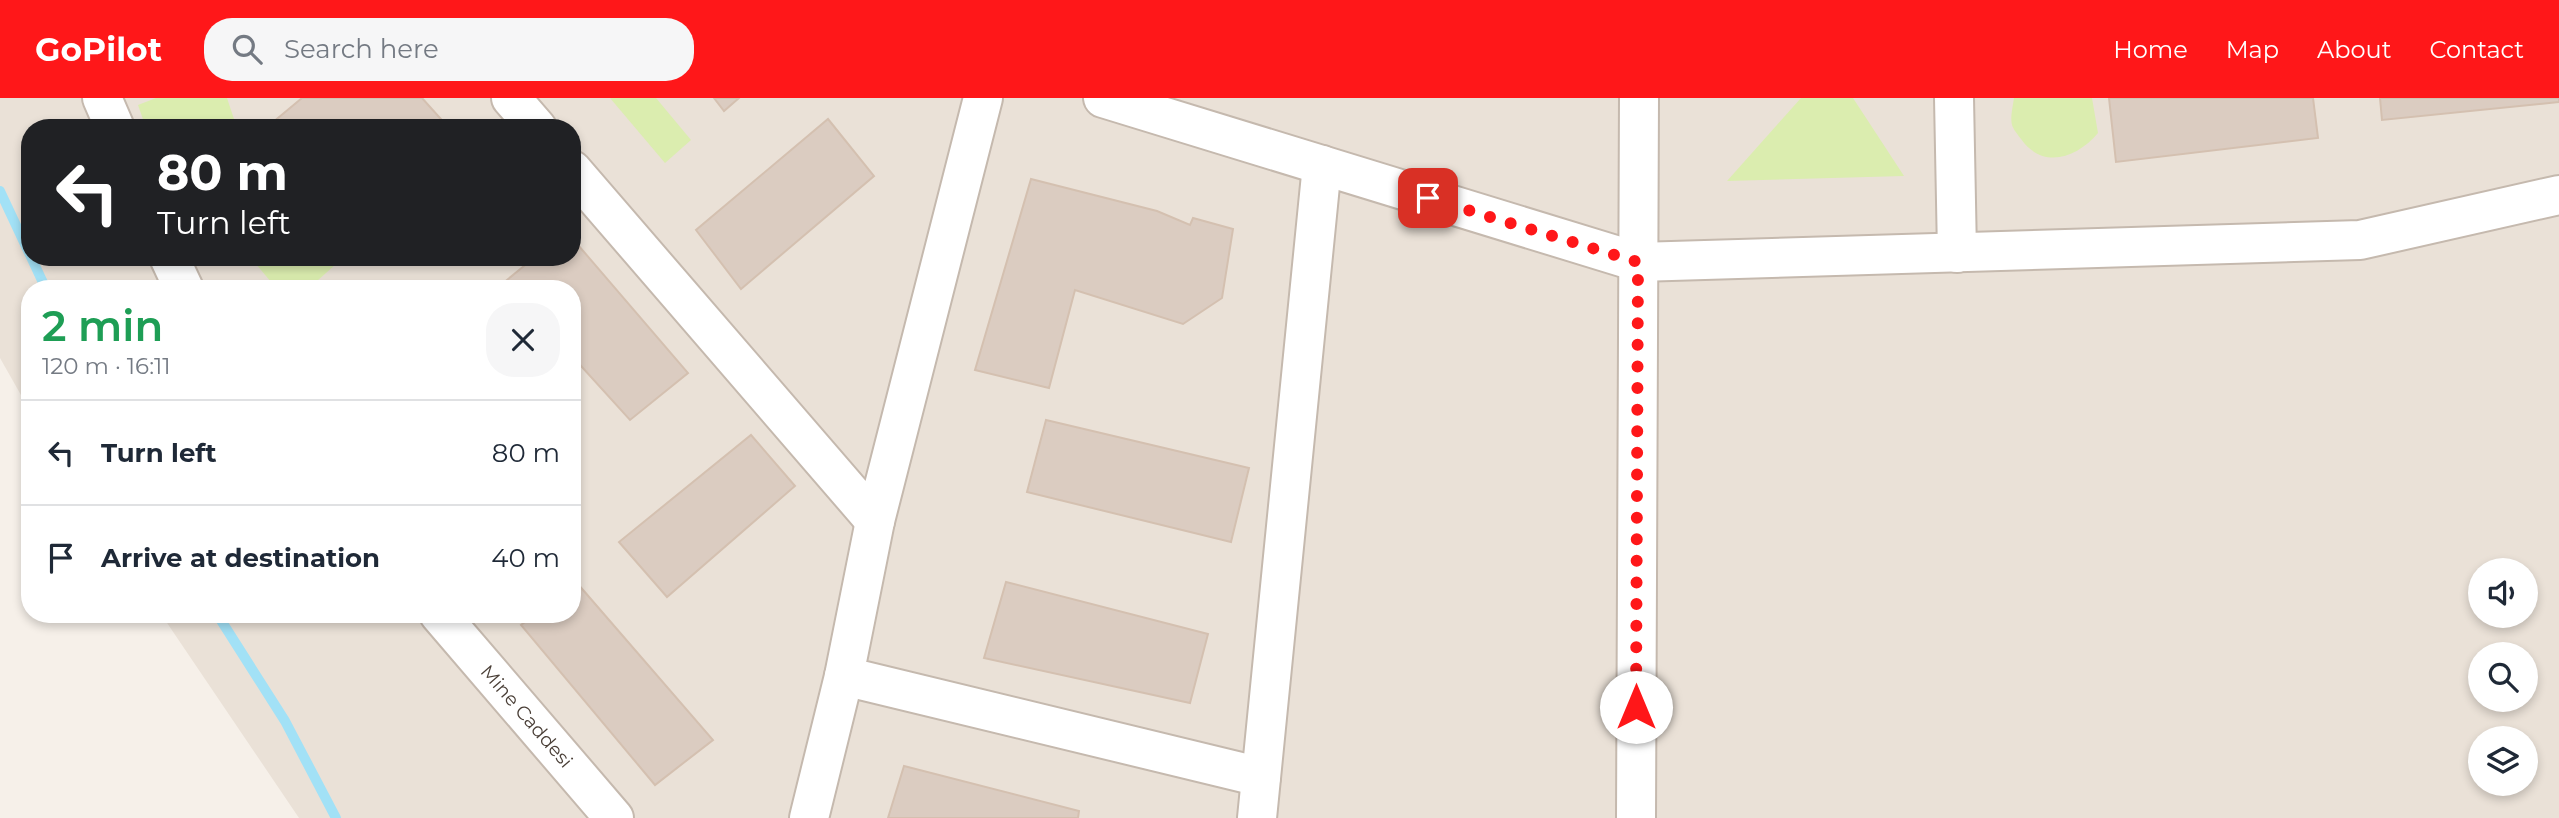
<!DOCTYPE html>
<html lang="en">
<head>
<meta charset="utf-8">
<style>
  body { margin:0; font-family:Montserrat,sans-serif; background:#f6f6f7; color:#1f2937; height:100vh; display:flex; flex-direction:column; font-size:26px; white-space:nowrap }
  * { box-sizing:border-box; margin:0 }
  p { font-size:23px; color:#747a83 }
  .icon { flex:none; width:38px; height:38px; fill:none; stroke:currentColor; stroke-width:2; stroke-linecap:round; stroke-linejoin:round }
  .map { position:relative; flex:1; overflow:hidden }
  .side { position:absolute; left:21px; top:182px; width:560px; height:343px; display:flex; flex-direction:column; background:#fff; border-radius:28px; box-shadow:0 4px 10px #0003 }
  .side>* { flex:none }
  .guide { position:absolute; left:21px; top:21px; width:560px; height:147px; border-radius:28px; box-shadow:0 4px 10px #0003; background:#202124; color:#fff; overflow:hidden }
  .buttons { position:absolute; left:2468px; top:460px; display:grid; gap:14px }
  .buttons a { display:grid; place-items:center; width:70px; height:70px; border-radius:50%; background:#fff; box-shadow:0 4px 10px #0003; font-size:35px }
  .pin { position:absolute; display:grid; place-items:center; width:60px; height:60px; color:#fff; margin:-30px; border-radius:14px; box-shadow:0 4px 10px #0006 }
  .me { position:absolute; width:77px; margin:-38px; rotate:0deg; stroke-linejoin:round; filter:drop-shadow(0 0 5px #0008) }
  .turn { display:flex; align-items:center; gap:24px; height:147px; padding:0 21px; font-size:32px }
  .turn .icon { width:91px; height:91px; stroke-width:2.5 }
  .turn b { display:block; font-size:49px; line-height:60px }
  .round { display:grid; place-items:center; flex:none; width:74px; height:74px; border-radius:28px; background:#f6f6f7 }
  .headline { display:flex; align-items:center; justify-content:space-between; height:119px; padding:0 21px }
  h1 { font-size:42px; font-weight:600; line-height:52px; color:#1e9e55 }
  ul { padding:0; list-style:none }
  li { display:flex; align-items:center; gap:21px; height:105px; padding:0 21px; border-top:2px solid #e0e1e3 }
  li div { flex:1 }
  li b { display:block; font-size:26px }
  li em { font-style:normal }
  header { display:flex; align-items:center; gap:42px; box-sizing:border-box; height:98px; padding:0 35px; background:#ff1719; color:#fff }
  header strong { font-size:33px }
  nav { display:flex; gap:38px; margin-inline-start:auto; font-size:24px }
  .search { width:490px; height:63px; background:#f6f6f7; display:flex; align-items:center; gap:18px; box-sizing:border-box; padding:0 24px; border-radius:28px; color:#747a83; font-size:26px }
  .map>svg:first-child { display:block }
</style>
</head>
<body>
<header>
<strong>GoPilot</strong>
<div class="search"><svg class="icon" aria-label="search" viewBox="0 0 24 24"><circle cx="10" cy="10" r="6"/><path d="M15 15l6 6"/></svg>Search here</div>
<nav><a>Home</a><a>Map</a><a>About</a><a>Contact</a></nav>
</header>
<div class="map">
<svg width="2559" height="720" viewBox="0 0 2559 720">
  <rect width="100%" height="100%" fill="#f6f0e9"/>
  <path fill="#eae1d7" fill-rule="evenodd" d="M0 0H2559V720H299L161 516H572V191H30V313L0 260ZM30 30H572V159H30ZM2480 472H2525V518H2480ZM2480 556H2525V602H2480ZM2480 640H2525V686H2480Z"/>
  <g fill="#dbedaf">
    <path d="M156 0H227L237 30H146L138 7Z"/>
    <path d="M610 0H656L691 42 665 65Z"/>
    <path d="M1801 0H1853L1904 78 1727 83Z"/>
    <path d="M2014 0H2092L2098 35C2077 60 2043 72 2021 41 2018 37 2013 31 2012 27 2010 20 2013 7 2014 0Z"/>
    <path d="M250 159H329L335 167 308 191H277Z"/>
  </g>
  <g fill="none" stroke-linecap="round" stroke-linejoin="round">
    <g stroke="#a2e1f6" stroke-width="10">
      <path d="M0 93 30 157"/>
      <path d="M31 159 46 191"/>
      <path d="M217 516 285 623 336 720"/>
    </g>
  </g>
  <g fill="#dbccc1" stroke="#d4c0b0" stroke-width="2">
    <path d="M302 0H422L449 30H266Z"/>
    <path d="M714 0H739L724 13Z"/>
    <path d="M2109 0H2313L2318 40 2116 64Z"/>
    <path d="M2380 0H2559V4L2382 22Z"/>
    <path d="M828 21 874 78 741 191 696 132Z"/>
    <path d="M1031 81 1157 113 1190 127 1193 120 1233 131 1222 200 1183 226 1075 192 1049 290 975 272Z"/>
    <path d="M572 140 688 275 630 322 572 258V191H496L535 159H572Z"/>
    <path d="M1046 322 1249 370 1231 444 1027 394Z"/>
    <path d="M751 337 795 388 667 499 619 444Z"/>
    <path d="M1006 484 1208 536 1190 605 984 560Z"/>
    <path d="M577 485 713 642 655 687 521 527 536 516H572V489Z"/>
    <path d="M904 668 1079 713 1078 720H888Z"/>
  </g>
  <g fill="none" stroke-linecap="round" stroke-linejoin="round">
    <defs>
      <g id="minor">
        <path d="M102 0 115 30"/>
        <path d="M511 0 537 30"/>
        <path d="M1103 0 1638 164 2360 142 2559 97"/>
        <path d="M1954 0 1957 155"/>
        <path d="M572 72 875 423 983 0"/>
        <path d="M169 159 184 191"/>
        <path d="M875 423 844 578 1261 679"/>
        <path d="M439 516 614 720"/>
        <path d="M809 720 844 578"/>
        <path d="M1257 720 1322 67"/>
        <path d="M1636 720 1639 0"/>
      </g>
    </defs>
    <use href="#minor" stroke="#c5b9ae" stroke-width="42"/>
    <use href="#minor" stroke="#fff" stroke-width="38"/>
  </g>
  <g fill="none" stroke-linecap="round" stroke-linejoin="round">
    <path stroke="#ff1719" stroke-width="12" stroke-dasharray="0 21.6" d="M1428 100 1638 164 1636 609"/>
  </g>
  <g text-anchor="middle" stroke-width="6" stroke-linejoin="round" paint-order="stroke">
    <g font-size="19" fill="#4a3f37" stroke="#fff">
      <text transform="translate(527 618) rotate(49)" y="7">Mine Caddesi</text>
    </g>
  </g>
</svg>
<div class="buttons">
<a><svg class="icon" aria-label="sound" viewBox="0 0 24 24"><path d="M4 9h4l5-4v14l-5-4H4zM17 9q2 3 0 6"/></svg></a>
<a><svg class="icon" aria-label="search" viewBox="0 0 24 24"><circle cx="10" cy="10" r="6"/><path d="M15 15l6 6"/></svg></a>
<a><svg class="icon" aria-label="layers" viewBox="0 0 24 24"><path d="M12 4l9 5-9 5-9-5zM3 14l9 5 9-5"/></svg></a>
</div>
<div class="pin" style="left:1428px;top:100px;background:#d93025"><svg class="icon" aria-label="arrive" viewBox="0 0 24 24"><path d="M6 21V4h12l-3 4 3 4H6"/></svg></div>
<svg class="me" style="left:1636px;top:609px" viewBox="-20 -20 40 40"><circle r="19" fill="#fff"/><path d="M0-13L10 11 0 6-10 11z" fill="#ff1719"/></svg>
<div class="guide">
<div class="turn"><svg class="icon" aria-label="left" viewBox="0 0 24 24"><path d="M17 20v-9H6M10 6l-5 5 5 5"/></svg><div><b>80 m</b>Turn left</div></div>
</div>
<section class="side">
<div class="headline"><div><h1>2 min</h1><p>120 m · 16:11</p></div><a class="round"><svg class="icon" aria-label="close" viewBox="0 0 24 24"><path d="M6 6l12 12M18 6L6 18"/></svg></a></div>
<ul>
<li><svg class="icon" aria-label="left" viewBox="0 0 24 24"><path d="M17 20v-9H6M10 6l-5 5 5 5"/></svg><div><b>Turn left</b></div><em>80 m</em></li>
<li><svg class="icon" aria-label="arrive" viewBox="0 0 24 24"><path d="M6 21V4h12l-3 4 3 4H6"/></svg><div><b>Arrive at destination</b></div><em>40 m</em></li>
</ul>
</section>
</div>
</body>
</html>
